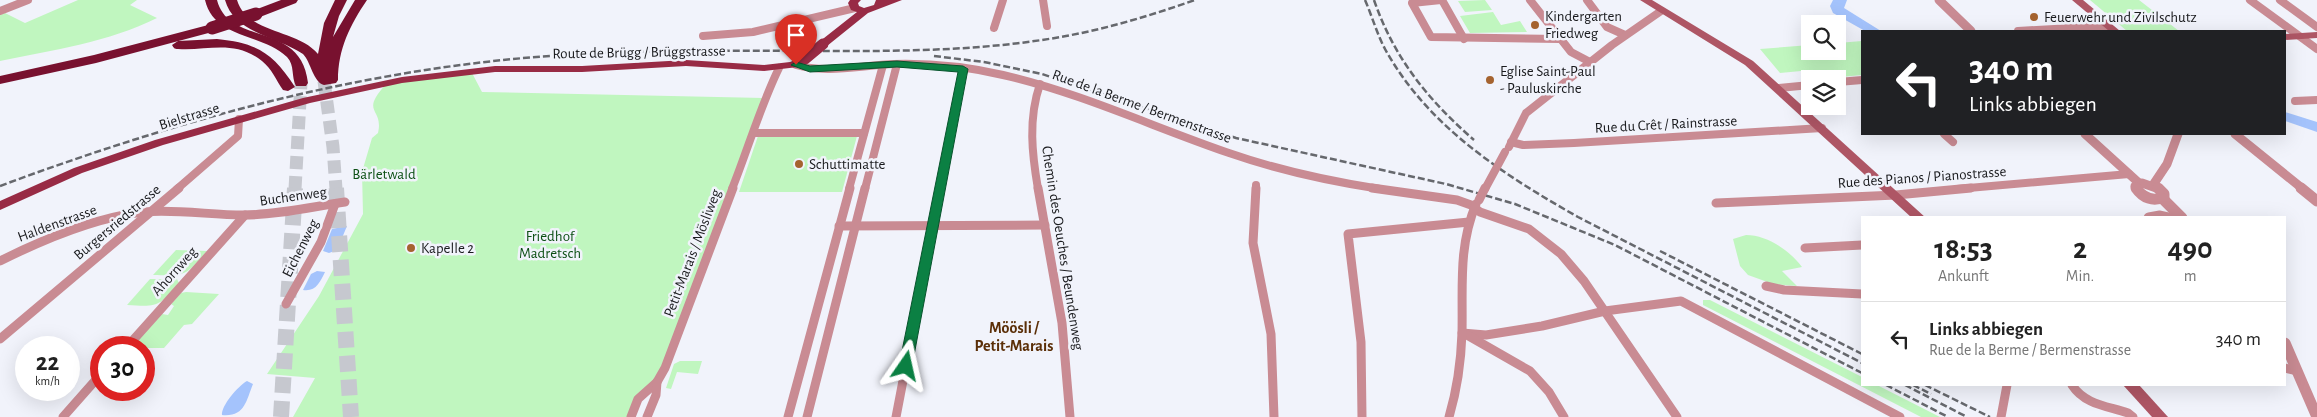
<!DOCTYPE html>
<html lang="de">
<head>
<meta charset="utf-8">
<style>
  body { margin:0; font-family:"Alegreya Sans",sans-serif; background:#f6f6f6; color:#222; height:100vh; display:flex; flex-direction:column; font-size:19px; white-space:nowrap }
  * { box-sizing:border-box; margin:0 }
  p { font-size:16px; color:#767676 }
  .icon { flex:none; width:28px; height:28px; fill:none; stroke:currentColor; stroke-width:2; stroke-linecap:round; stroke-linejoin:round }
  .map { position:relative; flex:1; overflow:hidden }
  .side { position:absolute; left:1861px; top:216px; width:425px; height:170px; display:flex; flex-direction:column; background:#fff; border-radius:0px; box-shadow:0 5px 20px #0002 }
  .side>* { flex:none }
  .guide { position:absolute; left:1861px; top:30px; width:425px; height:105px; border-radius:0px; box-shadow:0 5px 20px #0002; background:#202124; color:#fff; overflow:hidden }
  .controls { position:absolute; left:1801px; top:15px; display:grid; gap:10px }
  .controls a { display:grid; place-items:center; width:45px; height:45px; border-radius:0px; background:#fff; box-shadow:0 5px 20px #0002; font-size:25px }
  .speed { position:absolute; left:15px; top:336px; display:flex; gap:10px; font-size:25px; font-weight:700; text-align:center }
  .speed>* { display:grid; place-content:center; width:65px; height:65px; border-radius:50%; background:#fff; box-shadow:0 5px 20px #0002; line-height:1 }
  .speed small { font-size:12px; font-weight:400 }
  .speed .limit { border:8px solid #d22; background:#fff; color:#111 }
  .pin { position:absolute; display:grid; place-items:center; width:42px; height:42px; color:#fff; margin:-51px -21px; border-radius:50% 50% 50% 0; rotate:-45deg; box-shadow:0 0 5px #0007 }
  .pin .icon { rotate:45deg }
  .me { position:absolute; width:55px; margin:-28px; rotate:11deg; stroke-linejoin:round; filter:drop-shadow(0 0 4px #0008) }
  .turn { display:flex; align-items:center; gap:18px; height:105px; padding:0 25px; font-size:22px }
  .turn .icon { width:65px; height:65px; stroke-width:2.5 }
  .turn b { display:block; font-size:35px; line-height:42px }
  .eta { display:flex; justify-content:space-evenly; align-items:center; height:85px; text-align:center }
  .eta b { font-size:30px; font-weight:700; line-height:35px }
  ul { padding:0; list-style:none }
  li { display:flex; align-items:center; gap:15px; height:75px; padding:0 25px; border-top:1px solid #e0e0e0 }
  li div { flex:1 }
  li b { display:block; font-size:19px }
  li em { font-style:normal }
  .map>svg:first-child { display:block }
</style>
</head>
<body>
<div class="map">
<svg width="2317" height="417" viewBox="0 0 2317 417">
  <rect width="100%" height="100%" fill="#f1f3fb"/>
  <g fill="#c0f6bf">
    <path d="M78 0H137L130 5 157 18C109 42 53 50 0 61V15L5 13 25 23Z"/>
    <path d="M1485 0 1492 10 1465 12 1458 1Z"/>
    <path d="M2090 0H2139L2179 31H2127Z"/>
    <path d="M1493 12 1501 25 1520 21 1527 32 1470 33 1460 16Z"/>
    <path d="M1862 41V75L1809 80 1801 71 1780 73 1760 49 1810 45V51H1838V43Z"/>
    <path d="M472 73 482 92 764 98 665 368 638 399 631 417H293L315 378 267 374 319 296 363 214 362 172 372 138 378 133C384 107 359 114 386 84Z"/>
    <path d="M758 136H857L842 192H739Z"/>
    <path d="M1746 235C1767 235 1789 250 1802 267L1782 271 1797 286 1773 284 1748 275 1740 266 1733 239Z"/>
    <path d="M176 250 207 251C185 276 187 276 153 275Z"/>
    <path d="M150 279H177L179 283C158 307 158 307 127 305Z"/>
    <path d="M186 292 219 294 192 324 184 325 164 348H131L162 314 168 315 174 306 171 304 181 293Z"/>
    <path d="M1703 300H1710L1862 377V385H1877L1940 417H1921L1703 305Z"/>
    <path d="M680 361H702L698 374 677 372 671 389 666 388 674 364Z"/>
  </g>
  <g fill="#a4c3fc">
    <path d="M347 226 337 250 329 253 323 251 332 229Z"/>
    <path d="M317 271 325 272C320 282 316 292 303 290L311 274Z"/>
    <path d="M247 381 253 384C246 401 245 417 222 415 221 406 238 386 247 381Z"/>
  </g>
  <g fill="none" stroke-linecap="round" stroke-linejoin="round">
    <g fill="#a4c3fc" fill-rule="evenodd">
      <path d="M1833 0H1847L1844 8 1881 31H1865L1833 13 1830 6Z"/>
      <path d="M2285 112 2317 122V132L2285 121Z"/>
    </g>
    <g stroke="#c6c8cf" stroke-width="13" stroke-dasharray="13 7" stroke-linecap="butt">
      <path d="M324 81 333 147 336 189"/>
      <path d="M295 189 301 83"/>
    </g>
    <g stroke="#c6c8cf" stroke-width="16" stroke-dasharray="16 8" stroke-linecap="butt">
      <path d="M336 188 351 417"/>
      <path d="M281 417 295 188"/>
    </g>
    <g stroke="#c98b93" stroke-width="8">
      <path d="M1043 0 1047 26"/>
      <path d="M1441 0 1412 3 1431 37 1560 39"/>
      <path d="M1442 0 1464 39"/>
      <path d="M1530 0 1571 52 1590 62"/>
      <path d="M1587 0 1607 27 1625 35"/>
      <path d="M2250 0 2317 49"/>
      <path d="M2280 0 2317 27"/>
      <path d="M0 11 28 0"/>
      <path d="M994 28 1003 0"/>
      <path d="M2018 31 2108 26"/>
      <path d="M703 36 753 32 855 8"/>
      <path d="M796 65C827 74 862 65 894 64 930 63 968 67 1003 75 1081 93 1153 127 1229 153 1278 170 1328 181 1380 189"/>
      <path d="M1838 82 1862 80"/>
      <path d="M1779 88 1810 85"/>
      <path d="M2295 101 2317 100"/>
      <path d="M754 133H864"/>
      <path d="M1944 134 1953 142"/>
      <path d="M1511 142 1523 145 1574 143 1822 128"/>
      <path d="M1509 147 1526 113 1612 45 1661 11"/>
      <path d="M177 189 238 136 239 119"/>
      <path d="M732 189C748 149 760 107 779 68"/>
      <path d="M849 189 883 65"/>
      <path d="M865 189 897 64"/>
      <path d="M940 189 963 69"/>
      <path d="M1038 189C1032 154 1028 119 1040 84"/>
      <path d="M1256 189V185"/>
      <path d="M1957 189 2129 174"/>
    </g>
    <g stroke="#c98b93" stroke-width="9">
      <path d="M1038 188 1062 323 1070 417"/>
      <path d="M1256 188 1253 243 1271 334 1274 417"/>
      <path d="M1372 188 1457 200 1471 205 1480 212 1529 229 1561 254 1584 281 1677 417"/>
      <path d="M1716 203 1896 195 1971 188"/>
      <path d="M839 226 1045 225"/>
      <path d="M1805 248 1862 245"/>
      <path d="M0 261C42 240 96 217 144 212 174 209 212 215 243 215 277 215 311 207 345 202"/>
      <path d="M1766 286 1784 290 1862 294"/>
      <path d="M286 304 321 242 335 204"/>
      <path d="M1462 333 1486 335 1542 326 1605 311 1681 301 1900 417"/>
      <path d="M1467 335 1530 371 1549 392 1564 417"/>
      <path d="M0 339 179 188"/>
      <path d="M126 348 245 215"/>
      <path d="M2285 368 2297 371"/>
      <path d="M2072 385C2085 405 2108 406 2128 413L2133 417"/>
      <path d="M63 417 101 374"/>
      <path d="M631 417 638 399 657 382 665 368 733 188"/>
      <path d="M647 417 656 395 657 382"/>
      <path d="M788 417 850 188"/>
      <path d="M807 417 865 188"/>
      <path d="M896 417 940 188"/>
      <path d="M1362 417 1361 342 1348 234 1469 222"/>
      <path d="M1449 417C1457 390 1461 362 1462 333 1463 288 1458 247 1476 204"/>
      <path d="M2001 417 2007 385"/>
    </g>
    <g stroke="#c98b93" stroke-width="9">
      <path d="M1939 0 1971 31"/>
      <path d="M2085 134 2139 183"/>
      <path d="M2235 134 2303 189"/>
      <path d="M2153 185 2167 164 2178 134"/>
      <path d="M2137 189 2135 186 2142 183 2159 189"/>
    </g>
    <g stroke="#c98b93" stroke-width="11">
      <path d="M2136 188C2143 198 2153 202 2164 197V194L2158 188"/>
      <path d="M2301 188 2317 201"/>
      <path d="M2163 199 2182 218"/>
      <path d="M2149 218 2160 216 2169 218"/>
      <path d="M2285 343 2317 417"/>
    </g>
    <g fill="#ae5665" fill-rule="evenodd">
      <path d="M1640 0H1652L1753 61 1926 218H1912L1745 65Z"/>
      <path d="M2072 0H2083L2120 31H2109Z"/>
      <path d="M2317 32V38L2285 40V34Z"/>
      <path d="M2123 385H2139L2168 417H2152Z"/>
    </g>
    <g fill="#982b45" fill-rule="evenodd">
      <path d="M850 0H861L858 3 859 6 864 8 874 5 876 0H902L868 13 827 46H819V42L857 12 851 10 848 3Z"/>
      <path d="M805 56 809 57 810 59 798 67 764 71 686 66 582 72H495L402 83 310 103 163 145 82 173 0 210V201L74 168 155 140 303 98 402 77 495 66H582L686 60 764 65 790 62Z"/>
    </g>
    <g fill="#78112f" fill-rule="evenodd">
      <path d="M205 0H217C229 47 301 20 308 83L306 86H296C291 77 295 65 287 57 262 33 214 39 205 0Z"/>
      <path d="M225 0H237C247 34 297 29 318 54L324 23 335 0H347L339 16 333 37 355 0H367C350 25 338 49 338 80L336 83 324 85C313 82 311 62 303 54 278 37 234 33 225 0Z"/>
      <path d="M281 0H298L296 3 260 17 256 18 250 14 252 11Z"/>
      <path d="M212 24 216 25 218 28 216 31 96 63 0 84V76L94 55Z"/>
      <path d="M217 39C257 43 273 53 295 87L288 91 283 90C276 80 272 69 262 61 234 39 208 51 178 49 174 49 174 48 172 45L178 41Z"/>
    </g>
    <g stroke="#66686d" stroke-width="2.5" stroke-dasharray="7 3" stroke-linecap="butt">
      <path d="M1365 0C1372 16 1377 34 1385 49 1428 127 1504 175 1578 217L1862 363"/>
      <path d="M1374 0C1394 58 1428 100 1474 140"/>
      <path d="M934 56 984 62 1042 74 1236 138 1446 184 1515 204 1615 245 1862 373"/>
      <path d="M0 186C183 118 369 67 564 55 660 49 756 51 852 51 923 51 995 49 1066 36 1110 28 1152 15 1195 0"/>
      <path d="M1660 251 1862 354"/>
      <path d="M1886 385 1948 417"/>
      <path d="M1905 385 1967 417"/>
      <path d="M1913 385 1931 394"/>
      <path d="M1925 385 1990 417"/>
    </g>
    <path stroke="#c98b93" stroke-width="8" d="M1485 189 1505 152"/>
    <path stroke="#c98b93" stroke-width="9" d="M1479 200 1485 188"/>
    <path stroke="#982b45" stroke-width="11" d="M805 59 823 44"/>
    <path stroke="#78112f" stroke-width="13" d="M212 28 256 14"/>
  </g>
  <path fill="#0b8043" stroke="#07532c" d="M897 61 963 66 968 69 912 366 906 371 899 366 958 72 897 67 810 72 791 65 796 62 810 66Z"/>
  <g fill="#a5632f" stroke="#f1f3fb" stroke-width="2">
    <circle cx="2034" cy="17" r="5"/>
    <circle cx="1535" cy="25" r="5"/>
    <circle cx="1490" cy="80" r="5"/>
    <circle cx="799" cy="164" r="5"/>
    <circle cx="411" cy="248" r="5"/>
  </g>
  <g text-anchor="middle" stroke-width="5" stroke-linejoin="round" paint-order="stroke">
    <g font-size="15" fill="#1a1b1e" stroke="#f1f3fb" text-anchor="start">
      <text x="1545" y="21">Kindergarten<tspan x="1545" dy="17">Friedweg</tspan></text>
      <text x="2044" y="22">Feuerwehr und Zivilschutz</text>
      <text x="1500" y="76">Eglise Saint-Paul<tspan x="1500" dy="17">- Pauluskirche</tspan></text>
      <text x="809" y="169">Schuttimatte</text>
      <text x="421" y="253">Kapelle 2</text>
    </g>
    <g font-size="15" fill="#1a1b1e" stroke="#f1f3fb">
      <text transform="translate(639 52) rotate(-1)" y="5">Route de Brügg / Brüggstrasse</text>
      <text transform="translate(1142 106) rotate(20)" y="5">Rue de la Berme / Bermenstrasse</text>
      <text transform="translate(189 116) rotate(-17)" y="5">Bielstrasse</text>
      <text transform="translate(1666 124) rotate(-3)" y="5">Rue du Crêt / Rainstrasse</text>
      <text transform="translate(1922 177) rotate(-4)" y="5">Rue des Pianos / Pianostrasse</text>
      <text transform="translate(293 196) rotate(-8)" y="5">Buchenweg</text>
      <text transform="translate(117 222) rotate(-40)" y="5">Burgersriedstrasse</text>
      <text transform="translate(57 223) rotate(-20)" y="5">Haldenstrasse</text>
      <text transform="translate(300 248) rotate(-63)" y="5">Eichenweg</text>
      <text transform="translate(1063 248) rotate(81)" y="5">Chemin des Oeuches / Beundenweg</text>
      <text transform="translate(692 253) rotate(-69)" y="5">Petit-Marais / Mösliweg</text>
      <text transform="translate(174 271) rotate(-48)" y="5">Ahornweg</text>
    </g>
    <g font-size="15" fill="#0d5015" stroke="#f1f3fb">
      <text x="384" y="179">Bärletwald</text>
      <text x="550" y="241">Friedhof<tspan x="550" dy="17">Madretsch</tspan></text>
    </g>
    <g font-size="16" font-weight="bold" fill="#5a2e07" stroke="#f1f3fb">
      <text x="1014" y="333">Möösli /<tspan x="1014" dy="18">Petit-Marais</tspan></text>
    </g>
  </g>
</svg>
<div class="controls">
<a><svg class="icon" aria-label="search" viewBox="0 0 24 24"><circle cx="10" cy="10" r="6"/><path d="M15 15l6 6"/></svg></a>
<a><svg class="icon" aria-label="layers" viewBox="0 0 24 24"><path d="M12 4l9 5-9 5-9-5zM3 14l9 5 9-5"/></svg></a>
</div>
<div class="speed"><div>22<small>km/h</small></div><div class="limit">30</div></div>
<div class="pin" style="left:796px;top:65px;background:#d93025"><svg class="icon" aria-label="arrive" viewBox="0 0 24 24"><path d="M6 21V4h12l-3 4 3 4H6"/></svg></div>
<svg class="me" style="left:906px;top:366px" viewBox="-20 -20 40 40"><path d="M0-17L14 15 0 8-14 15z" fill="#0b8043" stroke="#fff" stroke-width="4"/></svg>
<div class="guide">
<div class="turn"><svg class="icon" aria-label="left" viewBox="0 0 24 24"><path d="M17 20v-9H6M10 6l-5 5 5 5"/></svg><div><b>340 m</b>Links abbiegen</div></div>
</div>
<section class="side">
<div class="eta">
<div><b>18:53</b><p>Ankunft</p></div>
<div><b>2</b><p>Min.</p></div>
<div><b>490</b><p>m</p></div>
</div>
<ul>
<li><svg class="icon" aria-label="left" viewBox="0 0 24 24"><path d="M17 20v-9H6M10 6l-5 5 5 5"/></svg><div><b>Links abbiegen</b><p>Rue de la Berme / Bermenstrasse</p></div><em>340 m</em></li>
</ul>
</section>
</div>
</body>
</html>
